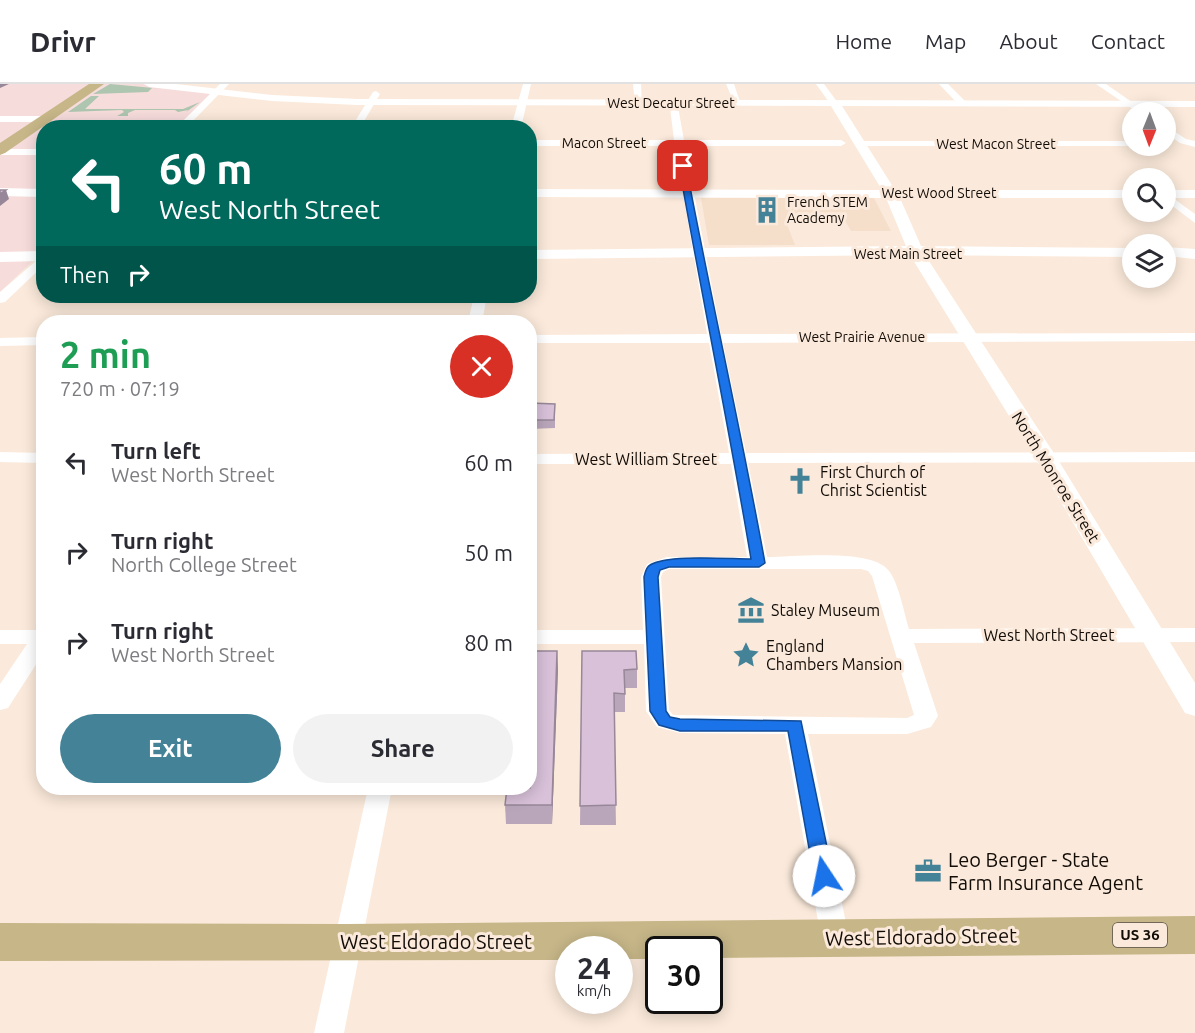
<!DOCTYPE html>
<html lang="en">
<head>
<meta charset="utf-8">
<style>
  body { margin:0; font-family:Ubuntu,sans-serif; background:#f2f2f3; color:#2b2b33; height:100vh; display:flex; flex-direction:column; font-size:22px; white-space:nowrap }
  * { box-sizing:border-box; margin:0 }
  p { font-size:20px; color:#7c7c81 }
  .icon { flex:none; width:33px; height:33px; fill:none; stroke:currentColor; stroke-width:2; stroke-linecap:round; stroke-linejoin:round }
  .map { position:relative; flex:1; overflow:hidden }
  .side { position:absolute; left:36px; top:231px; width:501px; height:480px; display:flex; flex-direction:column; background:#fff; border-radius:24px; box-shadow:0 3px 15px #0003 }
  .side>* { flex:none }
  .top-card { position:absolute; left:36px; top:36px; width:501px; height:183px; border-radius:24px; box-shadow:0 3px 15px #0003; background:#00695c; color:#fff; overflow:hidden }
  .needle { width:39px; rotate:181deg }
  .tools { position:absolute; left:1122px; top:18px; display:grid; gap:12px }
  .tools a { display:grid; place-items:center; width:54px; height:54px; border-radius:50%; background:#fff; box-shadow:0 3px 15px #0003; font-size:30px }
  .speed { position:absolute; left:555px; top:852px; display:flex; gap:12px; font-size:30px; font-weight:700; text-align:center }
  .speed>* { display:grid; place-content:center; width:78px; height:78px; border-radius:50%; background:#fff; box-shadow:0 3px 15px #0003; line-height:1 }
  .speed small { font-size:15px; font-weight:400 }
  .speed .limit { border:3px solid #111; border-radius:9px; background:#fff; color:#111 }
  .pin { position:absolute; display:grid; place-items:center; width:51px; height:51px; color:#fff; margin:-26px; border-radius:12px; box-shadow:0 3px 9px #0006 }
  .me { position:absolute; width:66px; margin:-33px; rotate:349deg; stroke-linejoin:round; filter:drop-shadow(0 0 4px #0008) }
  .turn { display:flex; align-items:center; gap:21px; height:126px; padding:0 24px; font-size:27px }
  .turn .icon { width:78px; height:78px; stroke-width:2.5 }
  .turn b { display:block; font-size:42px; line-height:51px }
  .then { display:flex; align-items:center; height:57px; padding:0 24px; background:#0003; gap:12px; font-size:22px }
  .round { display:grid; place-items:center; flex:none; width:63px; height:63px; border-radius:32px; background:#f2f2f3 }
  .headline { display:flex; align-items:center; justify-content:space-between; height:102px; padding:0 24px }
  h1 { font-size:36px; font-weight:700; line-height:45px; color:#1e9e55 }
  .primary-button { display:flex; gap:12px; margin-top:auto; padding:12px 24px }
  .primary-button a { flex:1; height:69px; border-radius:36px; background:#448298; color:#fff; font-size:24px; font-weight:700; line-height:69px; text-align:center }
  .primary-button a+a { background:#f2f2f3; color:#2b2b33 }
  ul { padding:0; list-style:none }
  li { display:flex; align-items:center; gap:18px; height:90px; padding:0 24px }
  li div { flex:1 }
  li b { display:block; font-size:22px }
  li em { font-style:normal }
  header { display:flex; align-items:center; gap:36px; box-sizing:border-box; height:84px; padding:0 30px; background:#fff; border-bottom:2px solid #e1e1e2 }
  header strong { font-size:28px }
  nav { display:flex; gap:33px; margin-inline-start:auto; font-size:21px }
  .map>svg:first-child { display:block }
</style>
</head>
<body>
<header>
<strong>Drivr</strong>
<nav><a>Home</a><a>Map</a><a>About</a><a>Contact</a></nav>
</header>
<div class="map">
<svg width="1195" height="949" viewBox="0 0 1195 949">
  <rect width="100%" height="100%" fill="#fbeadb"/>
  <path fill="#f7dcdc" d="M0 0H141L214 8 176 43 44 44 43 167 0 208Z"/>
  <path fill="#f5dfca" d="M701 114H874L891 147H851L844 135H785L795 161H709Z"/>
  <g fill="#aec5b0">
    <path d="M110 0 164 5 152 4 148 8 93 10Z"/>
    <path d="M91 12H99L85 25H183L200 18 186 28 188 26 178 28 175 26H135L128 29V32H117L124 28 122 26 68 28Z"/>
  </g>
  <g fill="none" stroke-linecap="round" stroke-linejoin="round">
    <g fill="#fff" fill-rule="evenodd">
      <path d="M220 0H229L186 44H176Z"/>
      <path d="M523 0H531L521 44H511Z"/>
      <path d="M633 0H641L642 21 635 19Z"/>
      <path d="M726 0H734L741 21H735Z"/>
      <path d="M816 0H824L838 19 837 21H831Z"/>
      <path d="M939 0H948L966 18V22H960Z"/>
      <path d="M1096 0H1106L1146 28H1137Z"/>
      <path d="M376 7 380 10 360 44H351L373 8Z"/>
      <path d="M674 20 678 23 684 56H841L846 59 841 62H685L721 250 1195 249V257L723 259 746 369 1195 368V378L748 379 767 473C796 473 872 464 889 487 899 500 904 529 909 545L1195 544V558L914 559 938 632 931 643 907 650H808L849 854 845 863 835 866 825 863 821 854 785 650 680 649 657 643 646 627 644 560H530V546H643L641 493 647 480 667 473H747L731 380H530V370L729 369 709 259H530V251L707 250 675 62H530V56H674L670 23ZM669 485H861L868 487 872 492 914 631 907 634 673 631 669 626 661 493 663 488Z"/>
      <path d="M0 32H45L50 35 45 38H0Z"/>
      <path d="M1166 42 1186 55 1195 57V63L1180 59 1166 49Z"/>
      <path d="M860 57H1132V62H1136H857L855 60Z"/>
      <rect x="0" y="65" width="44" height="6"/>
      <path d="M1166 109 1195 130V139L1166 117Z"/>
      <path d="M44 170V181L5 218 0 219V208Z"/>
      <path d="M474 212H487L482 238H468Z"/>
      <path d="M44 253V261L0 262V254Z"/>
      <path d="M0 368 44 369V379L0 378Z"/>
      <path d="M0 546H44V568L8 624 0 626V600L27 560H0Z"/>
      <path d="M368 704H392L344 949H314Z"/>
    </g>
    <g fill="#fff" fill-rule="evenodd">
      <path d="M144 0H176L272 11 357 15 1195 17V23L842 22 895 106H1132V114H900L921 162 1132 164V173L925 171 1057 374 1195 599V632L1185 629 1035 374 910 171 530 175V166L906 162 886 114 530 113V105L882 106 831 22 357 21 272 17 149 3Z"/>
      <path d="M0 104 44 105V113L0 112Z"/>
      <rect x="1166" y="106" width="29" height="8"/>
      <path d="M1166 163 1195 165V175L1166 172Z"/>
      <path d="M44 167V177L0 178V168Z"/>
    </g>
    <g fill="#c6b688" fill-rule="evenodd">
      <path d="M89 0H104L5 69 0 71V59Z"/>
      <path d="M1195 832V870L710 874V866H658V875H620V866H568V876L0 877V839L347 840Z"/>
    </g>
  </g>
  <g fill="#baa6bb">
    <path d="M530 319 555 320V344L530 345Z"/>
    <path d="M557 567 558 586 552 740H506L505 721Z"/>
    <path d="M582 567 637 585V604H625V628H614L616 741H580Z"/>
  </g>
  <g fill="#978798">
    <path d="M0 0H9L0 4Z"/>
    <path d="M6 106 9 115 0 122V110Z"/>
    <path d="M557 567 558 586 552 740V721Z"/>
  </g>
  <g fill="#d8c1d9" stroke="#978798" stroke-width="1.5">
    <path d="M0 106H6L0 110Z"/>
    <path d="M530 319 555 320 554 336H530Z"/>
    <path d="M530 567H557L552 721H505L507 704H530Z"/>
    <path d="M582 567H636L637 585 624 586 625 610 614 609 616 721 580 722Z"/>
  </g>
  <path fill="#1a73e8" stroke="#114b97" stroke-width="1.5" d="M683 80 686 82C711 215 741 346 765 479L759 483H669L660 486 658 493 666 627 670 633 680 635 801 637 833 792 830 798 824 800 817 798 814 792 788 647H680L659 641 650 627 644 493C645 489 646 483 650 481 667 470 729 475 751 475 729 343 702 213 679 82Z"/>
  <defs>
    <symbol id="building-bare" viewBox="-9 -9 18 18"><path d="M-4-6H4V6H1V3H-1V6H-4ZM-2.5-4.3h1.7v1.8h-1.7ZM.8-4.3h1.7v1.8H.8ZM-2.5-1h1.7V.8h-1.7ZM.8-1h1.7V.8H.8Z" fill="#448298" stroke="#fbeadb" stroke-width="2.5" paint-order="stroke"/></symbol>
    <symbol id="church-bare" viewBox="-9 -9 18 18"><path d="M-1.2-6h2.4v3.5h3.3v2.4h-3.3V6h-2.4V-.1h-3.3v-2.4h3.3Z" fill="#448298" stroke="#fbeadb" stroke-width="2.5" paint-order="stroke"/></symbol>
    <symbol id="museum-bare" viewBox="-9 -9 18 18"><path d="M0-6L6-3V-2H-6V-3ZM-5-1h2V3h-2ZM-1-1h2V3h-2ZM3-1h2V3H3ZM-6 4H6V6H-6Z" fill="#448298" stroke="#fbeadb" stroke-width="2.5" paint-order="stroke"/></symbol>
    <symbol id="sight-bare" viewBox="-9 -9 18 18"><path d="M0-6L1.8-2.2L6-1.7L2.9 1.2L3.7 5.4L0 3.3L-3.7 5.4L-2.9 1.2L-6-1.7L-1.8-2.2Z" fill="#448298" stroke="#fbeadb" stroke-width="2.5" paint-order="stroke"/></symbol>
    <symbol id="office-bare" viewBox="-9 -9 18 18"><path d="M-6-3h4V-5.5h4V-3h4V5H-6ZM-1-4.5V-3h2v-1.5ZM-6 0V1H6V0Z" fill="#448298" stroke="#fbeadb" stroke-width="2.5" paint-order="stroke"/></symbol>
  </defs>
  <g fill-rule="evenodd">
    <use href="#building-bare" x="748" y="107" width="38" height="38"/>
    <use href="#church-bare" x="781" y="378" width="38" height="38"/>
    <use href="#museum-bare" x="732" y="507" width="38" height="38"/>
    <use href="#sight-bare" x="727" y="552" width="38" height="38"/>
    <use href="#office-bare" x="909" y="768" width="38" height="38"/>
  </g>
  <g text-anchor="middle" stroke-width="6" stroke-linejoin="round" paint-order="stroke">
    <g font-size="14" fill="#120c07" stroke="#fbeadb">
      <text x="671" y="24">West Decatur Street</text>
      <text x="604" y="64">Macon Street</text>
      <text x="996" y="65">West Macon Street</text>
      <text x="939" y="114">West Wood Street</text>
      <text x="908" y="175">West Main Street</text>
      <text x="862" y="258">West Prairie Avenue</text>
    </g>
    <g font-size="14" fill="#120c07" stroke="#fbeadb" text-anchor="start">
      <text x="787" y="123">French STEM<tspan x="787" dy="16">Academy</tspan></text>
    </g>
    <rect fill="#fbeadb" stroke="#584f47" stroke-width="1.5" x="1113" y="839" width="54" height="24" rx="4.5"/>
    <g font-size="15" font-weight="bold" fill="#120c07">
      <text x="1140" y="856">US 36</text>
    </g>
    <g font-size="16" fill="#120c07" stroke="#fbeadb">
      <text x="646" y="381">West William Street</text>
      <text transform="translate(1056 393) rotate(58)" y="6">North Monroe Street</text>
      <text x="1049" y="557">West North Street</text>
    </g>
    <g font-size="16" fill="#120c07" stroke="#fbeadb" text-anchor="start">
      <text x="820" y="394">First Church of<tspan x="820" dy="18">Christ Scientist</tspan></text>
      <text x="771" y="532">Staley Museum</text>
      <text x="766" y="568">England<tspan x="766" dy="18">Chambers Mansion</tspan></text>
    </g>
    <g font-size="20" fill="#120c07" stroke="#fbeadb" text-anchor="start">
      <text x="948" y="783">Leo Berger - State<tspan x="948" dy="23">Farm Insurance Agent</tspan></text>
    </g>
    <g font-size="20" fill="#120c07" stroke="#fbeadb">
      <text transform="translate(921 853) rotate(-1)" y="7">West Eldorado Street</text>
      <text x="436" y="865">West Eldorado Street</text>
    </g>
  </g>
</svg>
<div class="tools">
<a><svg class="needle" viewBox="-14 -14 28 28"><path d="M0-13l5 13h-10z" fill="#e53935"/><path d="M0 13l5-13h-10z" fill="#7c7c81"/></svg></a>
<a><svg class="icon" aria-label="search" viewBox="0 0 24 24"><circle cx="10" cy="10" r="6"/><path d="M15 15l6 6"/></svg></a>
<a><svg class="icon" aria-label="layers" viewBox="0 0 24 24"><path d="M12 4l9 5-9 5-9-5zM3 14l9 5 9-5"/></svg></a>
</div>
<div class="speed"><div>24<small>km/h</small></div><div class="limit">30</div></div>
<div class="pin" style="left:683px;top:82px;background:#d93025"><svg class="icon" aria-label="arrive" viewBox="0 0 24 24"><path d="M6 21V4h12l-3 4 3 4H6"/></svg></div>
<svg class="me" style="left:824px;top:792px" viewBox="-20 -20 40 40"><circle r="19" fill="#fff"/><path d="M0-13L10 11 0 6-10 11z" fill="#1a73e8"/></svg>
<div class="top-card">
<div class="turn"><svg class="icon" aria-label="left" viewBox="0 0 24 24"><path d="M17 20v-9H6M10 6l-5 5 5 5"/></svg><div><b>60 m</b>West North Street</div></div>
<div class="then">Then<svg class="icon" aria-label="right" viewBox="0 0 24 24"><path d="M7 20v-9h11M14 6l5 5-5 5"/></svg></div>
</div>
<section class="side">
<div class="headline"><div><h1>2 min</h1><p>720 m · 07:19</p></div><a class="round" style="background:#d93025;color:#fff"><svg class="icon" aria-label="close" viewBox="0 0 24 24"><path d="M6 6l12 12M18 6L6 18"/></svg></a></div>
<ul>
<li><svg class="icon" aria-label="left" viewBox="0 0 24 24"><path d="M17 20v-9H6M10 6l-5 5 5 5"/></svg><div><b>Turn left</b><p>West North Street</p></div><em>60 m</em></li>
<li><svg class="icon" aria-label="right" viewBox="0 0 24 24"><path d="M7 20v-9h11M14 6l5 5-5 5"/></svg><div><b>Turn right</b><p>North College Street</p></div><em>50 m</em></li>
<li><svg class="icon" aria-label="right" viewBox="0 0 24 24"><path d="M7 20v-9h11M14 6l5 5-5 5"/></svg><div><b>Turn right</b><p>West North Street</p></div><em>80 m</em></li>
</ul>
<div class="primary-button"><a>Exit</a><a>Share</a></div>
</section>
</div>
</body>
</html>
